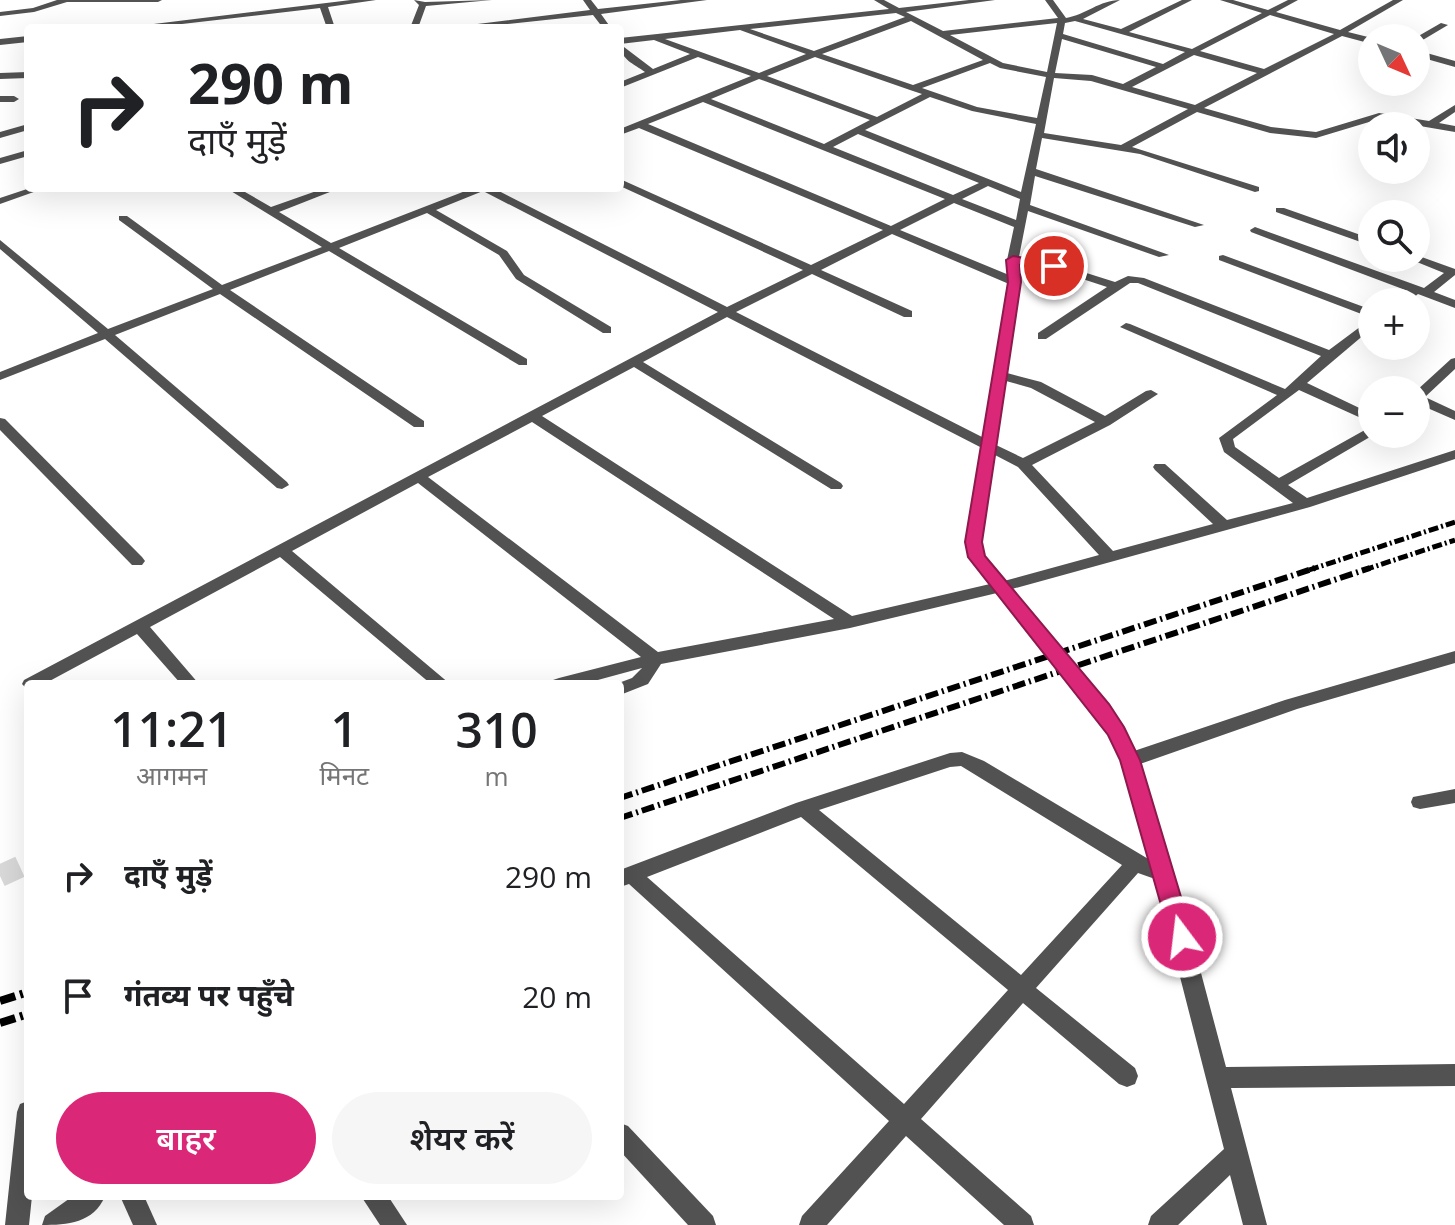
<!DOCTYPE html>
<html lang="hi">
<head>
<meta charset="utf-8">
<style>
  body { margin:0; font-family:"Open Sans","Noto Sans Devanagari",sans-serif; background:#f6f6f6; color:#202124; height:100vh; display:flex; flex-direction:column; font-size:30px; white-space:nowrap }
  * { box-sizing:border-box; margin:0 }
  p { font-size:26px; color:#757577 }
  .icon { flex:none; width:44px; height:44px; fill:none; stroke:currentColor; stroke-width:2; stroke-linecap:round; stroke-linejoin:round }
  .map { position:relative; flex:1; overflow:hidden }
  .details { position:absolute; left:24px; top:680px; width:600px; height:520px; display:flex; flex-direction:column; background:#fff; border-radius:8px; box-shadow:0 8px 32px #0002 }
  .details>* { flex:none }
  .guide { position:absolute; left:24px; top:24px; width:600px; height:168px; border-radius:8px; box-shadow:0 8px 32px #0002; background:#fff; color:#202124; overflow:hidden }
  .needle { width:52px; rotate:134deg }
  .buttons { position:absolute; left:1358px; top:24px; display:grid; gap:16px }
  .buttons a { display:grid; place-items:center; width:72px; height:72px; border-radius:50%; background:#fff; box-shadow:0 8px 32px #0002; font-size:40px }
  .pin { position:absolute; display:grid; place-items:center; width:68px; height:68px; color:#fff; margin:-34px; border:4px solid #fff; border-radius:50%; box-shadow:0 2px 8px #0007 }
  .me { position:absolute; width:88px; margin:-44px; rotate:345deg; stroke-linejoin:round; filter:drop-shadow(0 0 6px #0008) }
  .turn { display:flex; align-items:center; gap:28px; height:168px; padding:0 32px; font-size:36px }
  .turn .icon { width:104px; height:104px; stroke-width:2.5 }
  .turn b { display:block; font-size:56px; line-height:68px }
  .eta { display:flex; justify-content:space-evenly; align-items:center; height:136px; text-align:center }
  .eta b { font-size:48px; font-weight:600; line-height:56px }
  .action { display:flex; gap:16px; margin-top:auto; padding:16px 32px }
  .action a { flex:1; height:92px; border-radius:48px; background:#db2777; color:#fff; font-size:32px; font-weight:600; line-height:92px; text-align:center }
  .action a+a { background:#f6f6f6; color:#202124 }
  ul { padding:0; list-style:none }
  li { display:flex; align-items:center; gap:24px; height:120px; padding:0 32px }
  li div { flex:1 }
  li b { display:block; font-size:30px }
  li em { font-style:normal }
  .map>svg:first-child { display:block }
</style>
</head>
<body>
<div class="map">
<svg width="1455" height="1225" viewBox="0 0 1455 1225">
  <rect width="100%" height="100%" fill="#fff"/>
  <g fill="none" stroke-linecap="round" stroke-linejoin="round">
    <path stroke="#d9d9d9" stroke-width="22" stroke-dasharray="22 11" stroke-linecap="butt" d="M0 876 28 863"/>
    <g fill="#525252" fill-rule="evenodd">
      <path d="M57 0H162L158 2H67L34 12 0 16V12L33 8Z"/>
      <path d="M351 0H376L328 7 335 28H327L320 8 147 28H121Z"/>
      <path d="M414 0 425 2 492 0 426 6 418 28H410L419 5Z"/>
      <path d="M583 0H591L598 9 681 0H707L601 14 611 28H603L593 15 471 28H445L590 10Z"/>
      <path d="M874 0H884L899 8 969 0H995L906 12 943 31 1058 18 1045 0H1053L1066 18C1085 15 1100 0 1120 0L1083 19 1121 29 1182 0H1192L1129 32 1192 49 1262 13 1220 0H1233L1268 10 1288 0H1298L1276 12 1340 30 1393 0H1403L1348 32 1372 38V44L1342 36 1204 108 1271 127 1316 132 1379 113 1429 121 1455 105V112L1439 123 1455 126V132L1379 119 1316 138 1270 133 1197 112 1132 147 1259 187V191L1255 192 1140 154 1042 138 1036 169 1204 225 1195 227 1035 176 1030 205 1169 255 1159 257 1028 211 1019 257 1058 264 1115 282 1128 276 1144 278 1329 350 1372 318V328L1307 383 1372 414V423L1299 390 1233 439 1235 447 1279 478 1372 426V434H1375L1288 485 1307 498 1455 450V459L1310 507 1012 589 1108 704 1134 751 1285 700 1455 651V663L1297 709 1140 764 1184 909 1226 1067 1455 1064V1086L1231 1088 1267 1225H1243L1230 1175 1178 1225H1148L1151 1216 1224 1149 1155 879 1138 873 1036 988 1135 1068 1138 1076 1135 1084 1127 1087 1119 1084 1023 1003 921 1119 1031 1216 1034 1225H1004L906 1136 827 1225H799L802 1216 889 1121 629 884 620 887V870L796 803 950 753 962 752 984 761 1150 860 1121 760 1096 713 997 593 850 628 661 664 648 684 620 695V684H616L632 678 642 668 583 684H551L553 680 559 678 641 657 418 483 292 551 450 684H431L280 557 150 627 199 684H181L137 634 44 684H28V690L22 684 24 680 718 312 483 191 436 210 507 251 524 275 611 327V333H603L516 279 499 255 427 213 339 248 527 359V365H519L329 251 230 290 424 421V427H414L220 294 115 335 287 482 289 485 282 489 277 488 105 339 0 380V372L98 333 0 249V240L108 329 213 289 119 220V216H127L222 285 322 247 226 188H238L271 207 325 188H340L279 212 331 243 473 188H493L727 307 803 270 620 186V179L811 265 883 230 639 128 620 135V129L751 76 698 57 620 88V82L645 72C634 64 620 59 620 44L653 69 690 54 654 40 620 44V38L889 9ZM896 13 905 17 814 51 750 29ZM1270 15 1334 34 1264 69 1200 51ZM911 21 983 60 913 85 822 54ZM1075 21 1185 52 1163 64 1063 34 1065 23ZM1057 23 1047 72 1003 63 950 35ZM740 30 806 54 759 73 665 39ZM1062 39 1156 67 1123 84 1092 75 1055 73ZM1194 55 1257 73 1195 105 1132 87ZM815 57 910 90 922 94 877 117 767 76ZM990 63 1000 68 1046 77 1037 118 977 107 922 88ZM1054 78 1091 81 1188 109 1121 145 1044 133ZM759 79 870 120 824 144 711 99ZM930 97 972 111 1036 124 1021 192 865 130ZM703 102 945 199 891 226 648 124ZM858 134 979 183 953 195 833 147ZM988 186 1020 199 1016 220 962 199ZM954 203 1014 227 1007 260 1009 275 900 230ZM892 234 1009 284 994 372 992 375 993 378 984 438 736 312 812 274 904 317H912V311L821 270ZM1019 264 1052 269 1107 287 1038 333V339H1046L1130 283H1138L1321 356 1285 389 1130 324 1126 323 1120 327 1277 395 1219 438 1224 452 1293 503 1227 520 1165 464H1155L1153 467 1155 470 1213 524 1113 551 1032 465 1110 425 1158 394 1151 390 1146 391 1105 416 1041 382 1007 373 1021 282ZM727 317 982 448 966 542 969 557 990 584 852 616 542 416 634 367 831 489H841L843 486 841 483 643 362ZM1006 381 1031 388 1095 422 1023 458 996 445ZM532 422 834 619 658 652 428 477ZM995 455 1018 467 1099 555 1004 581 984 556 982 542ZM961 766 1122 865 1021 975 819 810 950 767ZM801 817 1008 990 904 1104 647 877Z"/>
      <path d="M1441 23 1448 25 1416 44 1415 38Z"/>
      <path d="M28 36V42L0 45V39Z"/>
      <path d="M1416 50 1455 61V67L1416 56Z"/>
      <path d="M28 72V78L0 79V73Z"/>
      <path d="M0 96H14L19 99 14 102H0Z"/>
      <path d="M28 124V130L0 138V132Z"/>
      <path d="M28 150V156L0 164V158Z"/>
      <path d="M30 188H45L0 204V198Z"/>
      <path d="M1276 208H1284L1372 239V246L1276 212Z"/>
      <path d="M1255 227 1424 288 1444 273 1407 258H1416V255L1455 269V275L1434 292 1455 300V308L1418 294 1408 302H1394L1408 291 1251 232 1250 230Z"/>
      <path d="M1223 255 1372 310V318L1219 260V256Z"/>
      <path d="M1455 358V369L1425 397 1455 411V420L1416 403V391L1451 359Z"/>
      <path d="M0 418 5 419 142 557 145 561 142 565H132L0 430Z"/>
      <path d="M1455 789V803L1420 809 1413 807 1411 802 1413 797Z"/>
      <path d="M28 1101V1196H32L29 1225H5L17 1112 20 1104Z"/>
      <path d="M620 1123 628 1126 713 1216 716 1225H688L620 1151Z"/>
      <path d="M73 1196H105C94 1223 67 1225 42 1225L45 1216Z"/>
      <path d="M120 1196H144L157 1225H133Z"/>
      <path d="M361 1196H388L407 1225H380Z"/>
    </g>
    <g stroke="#000" stroke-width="5" stroke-dasharray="10 3 2 3" stroke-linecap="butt">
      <path d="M1309 570 1455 522"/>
      <path d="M1364 570 1455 540"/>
    </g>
    <g stroke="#000" stroke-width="6" stroke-dasharray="13 4 2 4" stroke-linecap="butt">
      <path d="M620 798 1315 568"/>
      <path d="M620 818 1370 568"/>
    </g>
    <g stroke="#000" stroke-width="8" stroke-dasharray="16 5 3 5" stroke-linecap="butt">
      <path d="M0 1001 28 992"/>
      <path d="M0 1023 28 1014"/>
    </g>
  </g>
  <path fill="#db2777" stroke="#8e194d" stroke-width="2" d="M1013 256 1054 263 1060 266 1054 270 1020 265 1021 282 982 542 985 556 1109 704 1124 727 1140 760 1193 937 1190 945 1182 948 1173 945 1170 937 1120 760 1108 735 968 557 965 542 1008 282 1006 260Z"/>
</svg>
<div class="buttons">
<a><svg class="needle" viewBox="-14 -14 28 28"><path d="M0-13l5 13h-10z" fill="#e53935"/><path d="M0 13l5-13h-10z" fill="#757577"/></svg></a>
<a><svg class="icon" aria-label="sound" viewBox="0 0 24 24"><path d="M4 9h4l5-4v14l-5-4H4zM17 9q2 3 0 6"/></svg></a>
<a><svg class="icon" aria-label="search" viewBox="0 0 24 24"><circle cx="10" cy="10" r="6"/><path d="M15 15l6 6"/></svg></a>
<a>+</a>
<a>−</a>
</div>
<div class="pin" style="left:1054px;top:266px;background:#d93025"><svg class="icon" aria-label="arrive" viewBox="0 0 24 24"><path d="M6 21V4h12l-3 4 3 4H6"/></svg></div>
<svg class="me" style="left:1182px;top:937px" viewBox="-20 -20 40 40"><circle r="17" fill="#db2777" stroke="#fff" stroke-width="3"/><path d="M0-11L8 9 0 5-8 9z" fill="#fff"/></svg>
<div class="guide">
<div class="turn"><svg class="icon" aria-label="right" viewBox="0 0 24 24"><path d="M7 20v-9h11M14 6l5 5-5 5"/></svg><div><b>290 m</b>दाएँ मुड़ें</div></div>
</div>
<section class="details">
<div class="eta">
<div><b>11:21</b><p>आगमन</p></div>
<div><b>1</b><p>मिनट</p></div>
<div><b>310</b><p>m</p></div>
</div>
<ul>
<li><svg class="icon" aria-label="right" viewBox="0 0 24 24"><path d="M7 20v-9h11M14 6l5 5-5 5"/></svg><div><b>दाएँ मुड़ें</b></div><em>290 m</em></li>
<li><svg class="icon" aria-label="arrive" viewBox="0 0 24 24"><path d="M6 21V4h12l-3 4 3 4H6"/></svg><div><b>गंतव्य पर पहुँचे</b></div><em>20 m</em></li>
</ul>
<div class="action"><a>बाहर</a><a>शेयर करें</a></div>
</section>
</div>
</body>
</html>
